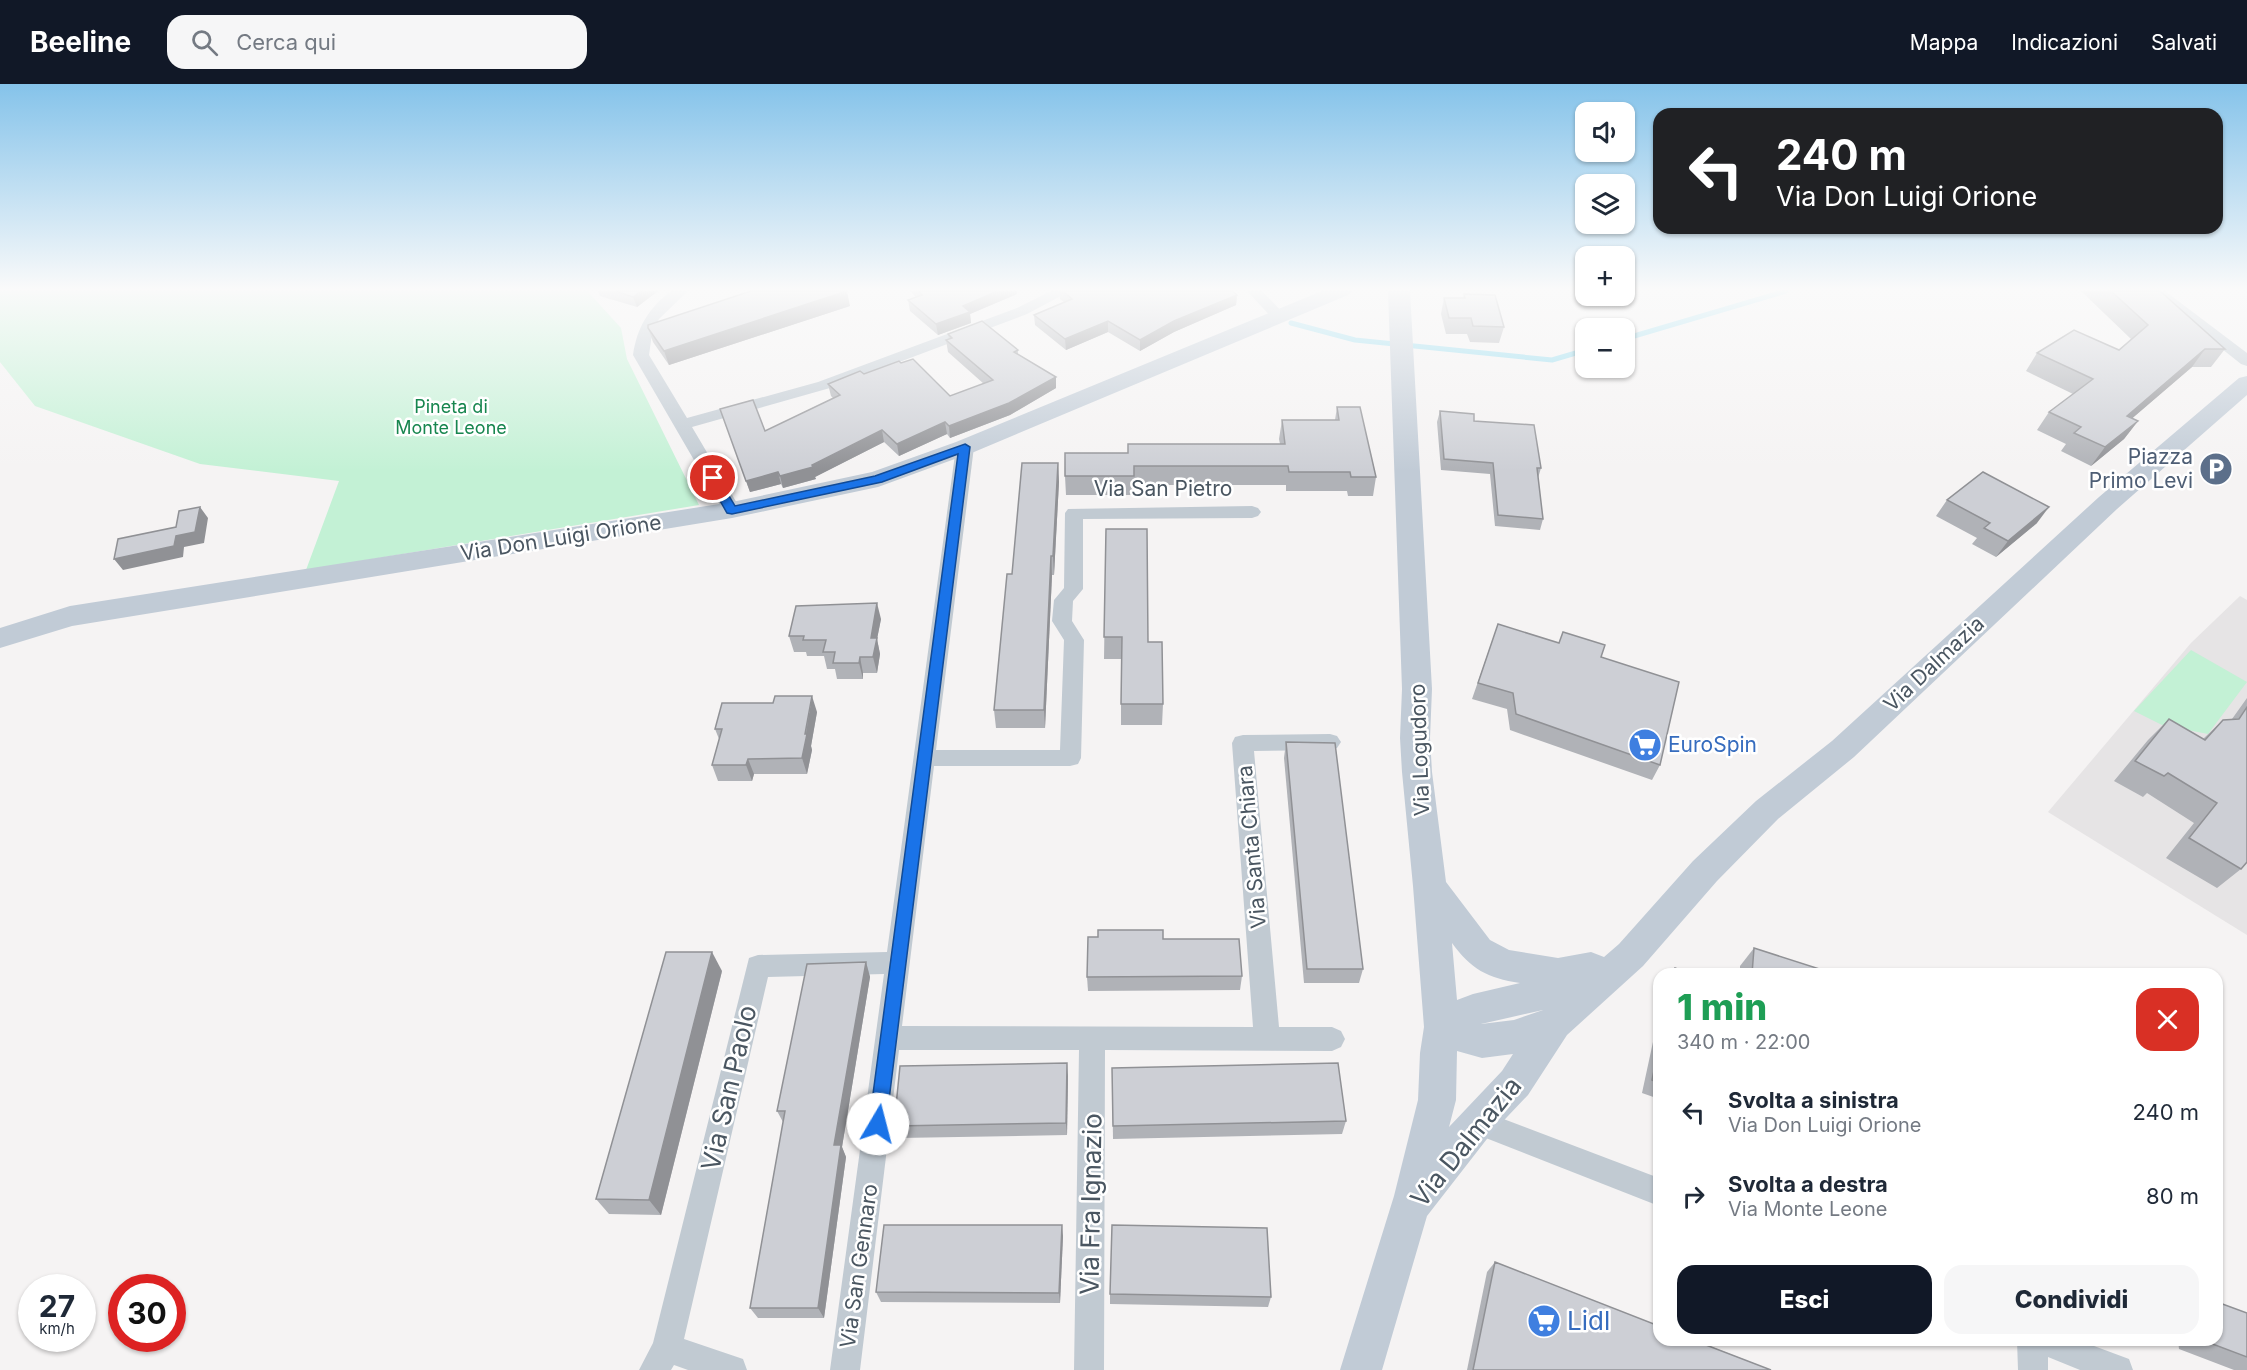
<!DOCTYPE html>
<html lang="it">
<head>
<meta charset="utf-8">
<style>
  body { margin:0; font-family:Inter,sans-serif; background:#f6f6f7; color:#1f2937; height:100vh; display:flex; flex-direction:column; font-size:22px; white-space:nowrap }
  * { box-sizing:border-box; margin:0 }
  p { font-size:20px; color:#747a83 }
  .icon { flex:none; width:33px; height:33px; fill:none; stroke:currentColor; stroke-width:2; stroke-linecap:round; stroke-linejoin:round }
  .map { position:relative; flex:1; overflow:hidden }
  .panel { position:absolute; left:1653px; top:884px; width:570px; height:378px; display:flex; flex-direction:column; background:#fff; border-radius:18px; box-shadow:0 2px 4px #0004 }
  .panel>* { flex:none }
  .top-card { position:absolute; left:1653px; top:24px; width:570px; height:126px; border-radius:18px; box-shadow:0 2px 4px #0004; background:#202124; color:#fff; overflow:hidden }
  .controls { position:absolute; left:1575px; top:18px; display:grid; gap:12px }
  .controls a { display:grid; place-items:center; width:60px; height:60px; border-radius:12px; background:#fff; box-shadow:0 2px 4px #0004; font-size:30px }
  .speed { position:absolute; left:18px; top:1190px; display:flex; gap:12px; font-size:30px; font-weight:700; text-align:center }
  .speed>* { display:grid; place-content:center; width:78px; height:78px; border-radius:50%; background:#fff; box-shadow:0 2px 4px #0004; line-height:1 }
  .speed small { font-size:15px; font-weight:400 }
  .speed .limit { border:9px solid #d22; background:#fff; color:#111 }
  .pin { position:absolute; display:grid; place-items:center; width:51px; height:51px; color:#fff; margin:-26px; border:3px solid #fff; border-radius:50%; box-shadow:0 2px 6px #0007 }
  .me { position:absolute; width:66px; margin:-33px; rotate:8deg; stroke-linejoin:round; filter:drop-shadow(0 0 4px #0008) }
  .turn { display:flex; align-items:center; gap:21px; height:126px; padding:0 24px; font-size:27px }
  .turn .icon { width:78px; height:78px; stroke-width:2.5 }
  .turn b { display:block; font-size:42px; line-height:51px }
  .round { display:grid; place-items:center; flex:none; width:63px; height:63px; border-radius:18px; background:#f6f6f7 }
  .overview { display:flex; align-items:center; justify-content:space-between; height:102px; padding:0 24px }
  h1 { font-size:36px; font-weight:800; line-height:45px; color:#1e9e55 }
  .button { display:flex; gap:12px; margin-top:auto; padding:12px 24px }
  .button a { flex:1; height:69px; border-radius:18px; background:#111827; color:#fff; font-size:24px; font-weight:800; line-height:69px; text-align:center }
  .button a+a { background:#f6f6f7; color:#1f2937 }
  ul { padding:0; list-style:none }
  li { display:flex; align-items:center; gap:18px; height:84px; padding:0 24px }
  li div { flex:1 }
  li b { display:block; font-size:22px }
  li em { font-style:normal }
  header { display:flex; align-items:center; gap:36px; box-sizing:border-box; height:84px; padding:0 30px; background:#111827; color:#fff }
  header strong { font-size:28px }
  nav { display:flex; gap:33px; margin-inline-start:auto; font-size:21px }
  .search { width:420px; height:54px; background:#f6f6f7; display:flex; align-items:center; gap:15px; box-sizing:border-box; padding:0 21px; border-radius:18px; color:#747a83; font-size:22px }
  .map>svg:first-child { display:block }
</style>
</head>
<body>
<header>
<strong>Beeline</strong>
<div class="search"><svg class="icon" aria-label="search" viewBox="0 0 24 24"><circle cx="10" cy="10" r="6"/><path d="M15 15l6 6"/></svg>Cerca qui</div>
<nav><a>Mappa</a><a>Indicazioni</a><a>Salvati</a></nav>
</header>
<div class="map">
<svg width="2247" height="1286" viewBox="0 0 2247 1286">
  <rect width="100%" height="100%" fill="#f5f3f3"/>
  <path fill="#e6e4e5" d="M2240 512 2247 516V851L2048 728 2191 559Z"/>
  <g fill="#c3f1d5">
    <path d="M0 207H589L590 210 621 244 627 275 699 421 306 486 339 397 200 380 35 322 0 278Z"/>
    <path d="M2191 566 2247 598 2208 650 2162 641 2134 627Z"/>
  </g>
  <g fill="none" stroke-linecap="round" stroke-linejoin="round">
    <g stroke="#90daee" stroke-width="5">
      <path d="M1291 239 1355 256 1552 276 1586 266"/>
      <path d="M1624 255 1786 207"/>
    </g>
    <g fill="#c1cad2" fill-rule="evenodd">
      <path d="M671 207H688L659 235 652 250 649 271 687 334 818 298 1017 224 1051 207H1070L1027 230 830 304 692 343 741 426 738 430H726L723 426 633 271C637 243 649 224 671 207Z"/>
      <path d="M1247 207H1262L1285 231 1288 234 1285 237H1275Z"/>
      <path d="M2149 207H2165L2247 269V282L2241 280Z"/>
      <path d="M965 358 971 359 974 363 936 666H1060L1064 556 1052 537 1054 516 1064 504 1065 429 1068 425 1252 422 1258 424 1261 428 1258 432 1252 434 1083 435V505L1073 517 1072 537 1084 556 1081 674 1078 680 1070 682H934L902 942 1253 943 1232 659 1235 653 1243 651 1330 650 1337 652 1341 658 1337 664 1330 666 1254 667 1279 943H1332L1341 947 1345 955 1341 963 1332 967 1105 966 1104 1286H1074L1079 966H899L860 1286H830L884 890 768 893 684 1255 743 1275 747 1286H688L674 1281 671 1286H639L653 1259 749 874 758 871 887 868 956 363 959 359Z"/>
      <path d="M1477 1025 1659 1094V1122L1468 1047 1464 1038 1468 1029Z"/>
      <path d="M2017 1256H2078L2129 1275 2133 1286H2080L2048 1273V1286H2018Z"/>
    </g>
    <g fill="#c1cbd6" fill-rule="evenodd">
      <path d="M1322 207H1352L1348 211 974 368 878 403 732 434 72 542 0 564V544L70 522 732 418 872 388 956 358Z"/>
      <path d="M1388 207H1410L1432 605 1430 654 1432 688 1446 798 1490 856 1509 866 1558 874 1591 868 1604 873 1619 860 1693 777 1756 717 1832 657 2099 413 2239 294 2247 292V311L2117 425 1854 673 1778 735 1717 797 1643 882 1567 951 1528 1011 1490 1051 1427 1132 1382 1286H1340L1394 1112 1418 1016 1420 969 1424 943 1413 802 1402 688 1400 654 1402 605ZM1452 859C1471 885 1487 894 1520 899L1473 910 1457 916ZM1543 926 1514 936 1481 940ZM1457 967 1482 974 1513 970 1502 987 1449 1043 1456 1016Z"/>
    </g>
  </g>
  <g fill="#b0b2b7">
    <path d="M598 207H658L637 223 600 212Z"/>
    <path d="M910 207H1017V210L970 230 971 239 938 251 910 227 908 216 916 213Z"/>
    <path d="M1060 207H1232L1237 211 1236 221 1174 248 1140 267 1108 248 1066 266 1035 241 1034 231 1064 218 1060 215Z"/>
    <path d="M2081 207H2160L2225 265 2211 283H2192L2132 334 2138 337 2124 355 2091 382 2061 367 2066 360 2037 346 2049 328 2073 310 2026 287 2037 269 2119 266 2131 255Z"/>
    <path d="M1464 210 1504 243 1499 259 1470 258 1467 250H1446L1441 230 1444 214H1463Z"/>
    <path d="M850 222 669 281 653 258 648 244Z"/>
    <path d="M948 250 1018 266V270L1056 293V304L1010 331 950 354 947 350 899 372 884 358 815 393 816 395 783 404 781 400 750 408 720 325 765 347 833 314 831 312 828 300 901 279 950 312 984 300 948 268 946 256 949 255Z"/>
    <path d="M1337 323 1376 393 1373 412H1348L1347 407H1286V401H1134V411H1066L1065 392 1280 360 1279 355 1282 336H1335Z"/>
    <path d="M1440 327 1474 337 1541 384 1538 394 1543 435 1540 446 1495 442 1490 390 1441 386 1437 338Z"/>
    <path d="M1058 379 1059 398 1054 491H1052L1045 644H996L994 626 1012 490Z"/>
    <path d="M1947 416 2037 439 1996 473 1972 460 1977 454 1936 432Z"/>
    <path d="M1106 445 1148 558 1163 620 1162 641H1121V575H1104Z"/>
    <path d="M881 535 877 555 880 570 877 589H863V595H837L835 585H827L824 572H807L806 568H794L789 552Z"/>
    <path d="M1498 540 1601 573 1660 681 1652 696 1510 646 1507 625 1472 615Z"/>
    <path d="M2247 614V778L2241 785 2217 804 2166 774 2194 739 2147 709 2143 713 2114 697 2148 656 2169 635 2203 655 2223 636 2232 635Z"/>
    <path d="M817 628 811 662 812 666 807 690H754L752 697H718L712 681 719 655 715 645Z"/>
    <path d="M1286 658 1363 885 1359 899H1304L1284 674Z"/>
    <path d="M1163 855 1242 892 1240 906 1088 907 1087 893Z"/>
    <path d="M1754 864 1835 890H1740V882Z"/>
    <path d="M866 878 870 893 842 1063 846 1073 824 1234H758L750 1224 783 1038 777 1027Z"/>
    <path d="M722 887 661 1131 609 1130 596 1115Z"/>
    <path d="M1659 930V1015L1642 1009Z"/>
    <path d="M1112 984 1346 1037 1342 1050 1113 1055Z"/>
    <path d="M1068 992 1067 1051 899 1054 894 1042Z"/>
    <path d="M1063 1152 1060 1219 881 1218 876 1208Z"/>
    <path d="M1495 1178 1771 1286H1467L1487 1188Z"/>
    <path d="M1110 1210 1271 1213 1268 1223 1110 1220Z"/>
    <path d="M2247 1229V1286H2234L2179 1265 2178 1256H2217Z"/>
  </g>
  <g fill="#909195">
    <path d="M641 207H658L637 223 633 213Z"/>
    <path d="M847 207 850 222 669 281 664 267Z"/>
    <path d="M998 207H1017V210L970 230 971 239 938 251 936 240 963 222Z"/>
    <path d="M1237 211 1236 221 1174 248 1140 267V256L1174 237Z"/>
    <path d="M1108 237V248L1066 266 1065 255Z"/>
    <path d="M2205 265 2192 283 2114 350 2127 332Z"/>
    <path d="M1056 293V304L1010 331 950 354 949 342Z"/>
    <path d="M2138 337 2124 355 2091 382 2105 363Z"/>
    <path d="M945 338 947 350 899 372 897 360Z"/>
    <path d="M882 346 884 358 815 393 816 395 783 404 780 392 812 381Z"/>
    <path d="M1058 379 1059 398 1054 491 1053 472Z"/>
    <path d="M778 388 781 400 750 408 746 397Z"/>
    <path d="M200 423 208 434 204 459 184 463 183 473 123 486 114 475 176 452Z"/>
    <path d="M2049 423 2037 439 1996 473 2008 457Z"/>
    <path d="M1051 472 1052 491 1045 644 1044 626Z"/>
    <path d="M877 519 881 535 877 555 880 570 877 589 873 573 871 554Z"/>
    <path d="M860 573 863 589V595L859 579Z"/>
    <path d="M812 612 817 628 811 662 812 666 807 690 802 674Z"/>
    <path d="M748 675 754 690 752 697 746 681Z"/>
    <path d="M712 868 722 887 661 1131 649 1116Z"/>
    <path d="M866 878 870 893 842 1063 846 1073 824 1234 818 1224 834 1061Z"/>
    <path d="M1067 979 1068 992 1067 1051 1066 1039Z"/>
    <path d="M1062 1141 1063 1152 1060 1219 1059 1209Z"/>
  </g>
  <g fill="#cdcfd5" stroke="#909195" stroke-width="1.5">
    <path d="M615 207H641L633 213Z"/>
    <path d="M751 207H847L664 267 648 244V241Z"/>
    <path d="M918 207H998L963 222 970 228 936 240 908 216 922 211Z"/>
    <path d="M1063 207H1232L1237 211 1174 237 1140 256 1108 237 1065 255 1034 231 1072 215Z"/>
    <path d="M2111 207H2160L2225 265H2205L2127 332 2138 337 2105 363 2074 349 2081 343 2049 328 2093 295 2037 269 2074 246 2119 266 2148 241Z"/>
    <path d="M1464 210 1495 211 1504 243 1473 242 1471 234H1449L1444 214H1465Z"/>
    <path d="M982 237 1018 266 1014 268 1056 293 1009 319 949 342 945 338 897 360 882 346 812 381 813 383 780 392 778 388 746 397 720 325 753 316 765 347 840 311 828 300 860 287 864 290 899 277 901 279 913 275 950 312 993 296 946 256 952 254 948 250Z"/>
    <path d="M1337 323H1360L1376 393H1351L1350 388H1289L1288 382H1134V392H1065V369H1128V360H1285L1282 336H1339Z"/>
    <path d="M1440 327 1474 330V337L1534 341 1541 384H1537L1543 435 1498 431 1493 379 1444 375Z"/>
    <path d="M1022 379H1058L1053 472H1051L1044 626H994L1007 490H1012Z"/>
    <path d="M1983 388 2049 423 2008 457 1984 444 1990 439 1947 416Z"/>
    <path d="M200 423 195 448 176 452 174 462 114 475 118 455 176 443 179 427Z"/>
    <path d="M1106 445H1147L1148 558H1162L1163 620H1121L1122 553H1104Z"/>
    <path d="M877 519 871 554H877L873 573H860L859 579H833L835 568H823L826 556H803L804 552H789L796 522Z"/>
    <path d="M1498 540 1559 559 1563 548 1605 561 1601 573 1679 598 1660 681 1516 630 1513 609 1478 599Z"/>
    <path d="M775 612H812L805 650H807L802 674 748 675 746 681H712L722 645H715L722 619H773Z"/>
    <path d="M2247 623V778L2241 785 2189 754 2217 719 2168 689 2164 692 2135 677 2169 635 2205 656 2223 636 2239 635Z"/>
    <path d="M1286 658 1335 659 1363 885H1307Z"/>
    <path d="M1098 846H1163V855H1239L1242 892 1087 893 1088 853H1098Z"/>
    <path d="M1754 864 1835 890H1752Z"/>
    <path d="M666 868H712L649 1116 596 1115Z"/>
    <path d="M866 878 834 1061H841L818 1224H750L785 1027H777L807 880Z"/>
    <path d="M1675 884 1690 890H1674Z"/>
    <path d="M1659 963V999L1652 996Z"/>
    <path d="M1067 979 1066 1039 894 1042 900 982Z"/>
    <path d="M1338 979 1346 1037 1113 1042 1112 984Z"/>
    <path d="M884 1141H1062L1059 1209 876 1208Z"/>
    <path d="M1112 1141 1267 1144 1271 1213 1110 1210Z"/>
    <path d="M1495 1178 1659 1242V1256H1693L1771 1286H1473Z"/>
    <path d="M2217 1218 2247 1229V1273L2202 1256H2217Z"/>
  </g>
  <linearGradient id="sky" x2="0" y2="1"><stop stop-color="#85c3ea"/><stop offset="0.53" stop-color="#fafafa"/><stop offset="1" stop-color="#fafafa" stop-opacity="0"/></linearGradient>
  <rect width="2247" height="387" fill="url(#sky)"/>
  <path fill="#1a73e8" stroke="#114b97" stroke-width="1.5" d="M965 360 970 363 886 1040 884 1046 878 1048 872 1046 869 1040 958 370 882 398 732 430 727 429 707 394 709 392H717L735 422 875 392Z"/>
  <defs>
    <symbol id="parking-disc" viewBox="-11 -11 22 22"><circle r="9.5" fill="#5c6f8a" stroke="#fff"/><path d="M-3.5-5.5H1a3.5 3.5 0 0 1 0 7H-1V5.5H-3.5ZM-1-3.4V-.6H.8a1.4 1.4 0 0 0 0-2.8Z" fill="#fff"/></symbol>
    <symbol id="supermarket-disc" viewBox="-11 -11 22 22"><circle r="9.5" fill="#3f7fe0" stroke="#fff"/><path d="M-6-5.5h2.5l.6 2H6L4.5 2H-2.5L-4.4-4H-6ZM-1.5 3.2a1.3 1.3 0 1 0 .1 0ZM3 3.2a1.3 1.3 0 1 0 .1 0Z" fill="#fff"/></symbol>
  </defs>
  <g fill-rule="evenodd">
    <use href="#parking-disc" x="2197" y="366" width="38" height="38"/>
    <use href="#supermarket-disc" x="1626" y="642" width="38" height="38"/>
    <use href="#supermarket-disc" x="1525" y="1218" width="38" height="38"/>
  </g>
  <g text-anchor="middle" stroke-width="5" stroke-linejoin="round" paint-order="stroke">
    <g font-size="18" fill="#17864f" stroke="#fff">
      <text x="451" y="329">Pineta di<tspan x="451" dy="21">Monte Leone</tspan></text>
    </g>
    <g font-size="21" fill="#4e5e75" stroke="#fff" text-anchor="end">
      <text x="2193" y="380">Piazza<tspan x="2193" dy="24">Primo Levi</tspan></text>
    </g>
    <g font-size="21" fill="#4a5661" stroke="#fff">
      <text x="1163" y="412">Via San Pietro</text>
      <text transform="translate(561 454) rotate(-9)" y="7">Via Don Luigi Orione</text>
      <text transform="translate(1934 580) rotate(-43)" y="7">Via Dalmazia</text>
      <text transform="translate(1420 666) rotate(-92)" y="7">Via Logudoro</text>
      <text transform="translate(1252 763) rotate(-95)" y="7">Via Santa Chiara</text>
      <text transform="translate(859 1182) rotate(-82)" y="7">Via San Gennaro</text>
    </g>
    <g font-size="21" fill="#366cbe" stroke="#fff" text-anchor="start">
      <text x="1668" y="668">EuroSpin</text>
    </g>
    <g font-size="26" fill="#4a5661" stroke="#fff">
      <text transform="translate(729 1004) rotate(-77)" y="9">Via San Paolo</text>
      <text transform="translate(1466 1058) rotate(-51)" y="9">Via Dalmazia</text>
      <text transform="translate(1091 1120) rotate(-89)" y="9">Via Fra Ignazio</text>
    </g>
    <g font-size="26" fill="#366cbe" stroke="#fff" text-anchor="start">
      <text x="1567" y="1246">Lidl</text>
    </g>
  </g>
</svg>
<div class="controls">
<a><svg class="icon" aria-label="sound" viewBox="0 0 24 24"><path d="M4 9h4l5-4v14l-5-4H4zM17 9q2 3 0 6"/></svg></a>
<a><svg class="icon" aria-label="layers" viewBox="0 0 24 24"><path d="M12 4l9 5-9 5-9-5zM3 14l9 5 9-5"/></svg></a>
<a>+</a>
<a>−</a>
</div>
<div class="speed"><div>27<small>km/h</small></div><div class="limit">30</div></div>
<div class="pin" style="left:713px;top:394px;background:#d93025"><svg class="icon" aria-label="arrive" viewBox="0 0 24 24"><path d="M6 21V4h12l-3 4 3 4H6"/></svg></div>
<svg class="me" style="left:878px;top:1040px" viewBox="-20 -20 40 40"><circle r="19" fill="#fff"/><path d="M0-13L10 11 0 6-10 11z" fill="#1a73e8"/></svg>
<div class="top-card">
<div class="turn"><svg class="icon" aria-label="left" viewBox="0 0 24 24"><path d="M17 20v-9H6M10 6l-5 5 5 5"/></svg><div><b>240 m</b>Via Don Luigi Orione</div></div>
</div>
<section class="panel">
<div class="overview"><div><h1>1 min</h1><p>340 m · 22:00</p></div><a class="round" style="background:#d93025;color:#fff"><svg class="icon" aria-label="close" viewBox="0 0 24 24"><path d="M6 6l12 12M18 6L6 18"/></svg></a></div>
<ul>
<li><svg class="icon" aria-label="left" viewBox="0 0 24 24"><path d="M17 20v-9H6M10 6l-5 5 5 5"/></svg><div><b>Svolta a sinistra</b><p>Via Don Luigi Orione</p></div><em>240 m</em></li>
<li><svg class="icon" aria-label="right" viewBox="0 0 24 24"><path d="M7 20v-9h11M14 6l5 5-5 5"/></svg><div><b>Svolta a destra</b><p>Via Monte Leone</p></div><em>80 m</em></li>
</ul>
<div class="button"><a>Esci</a><a>Condividi</a></div>
</section>
</div>
</body>
</html>
